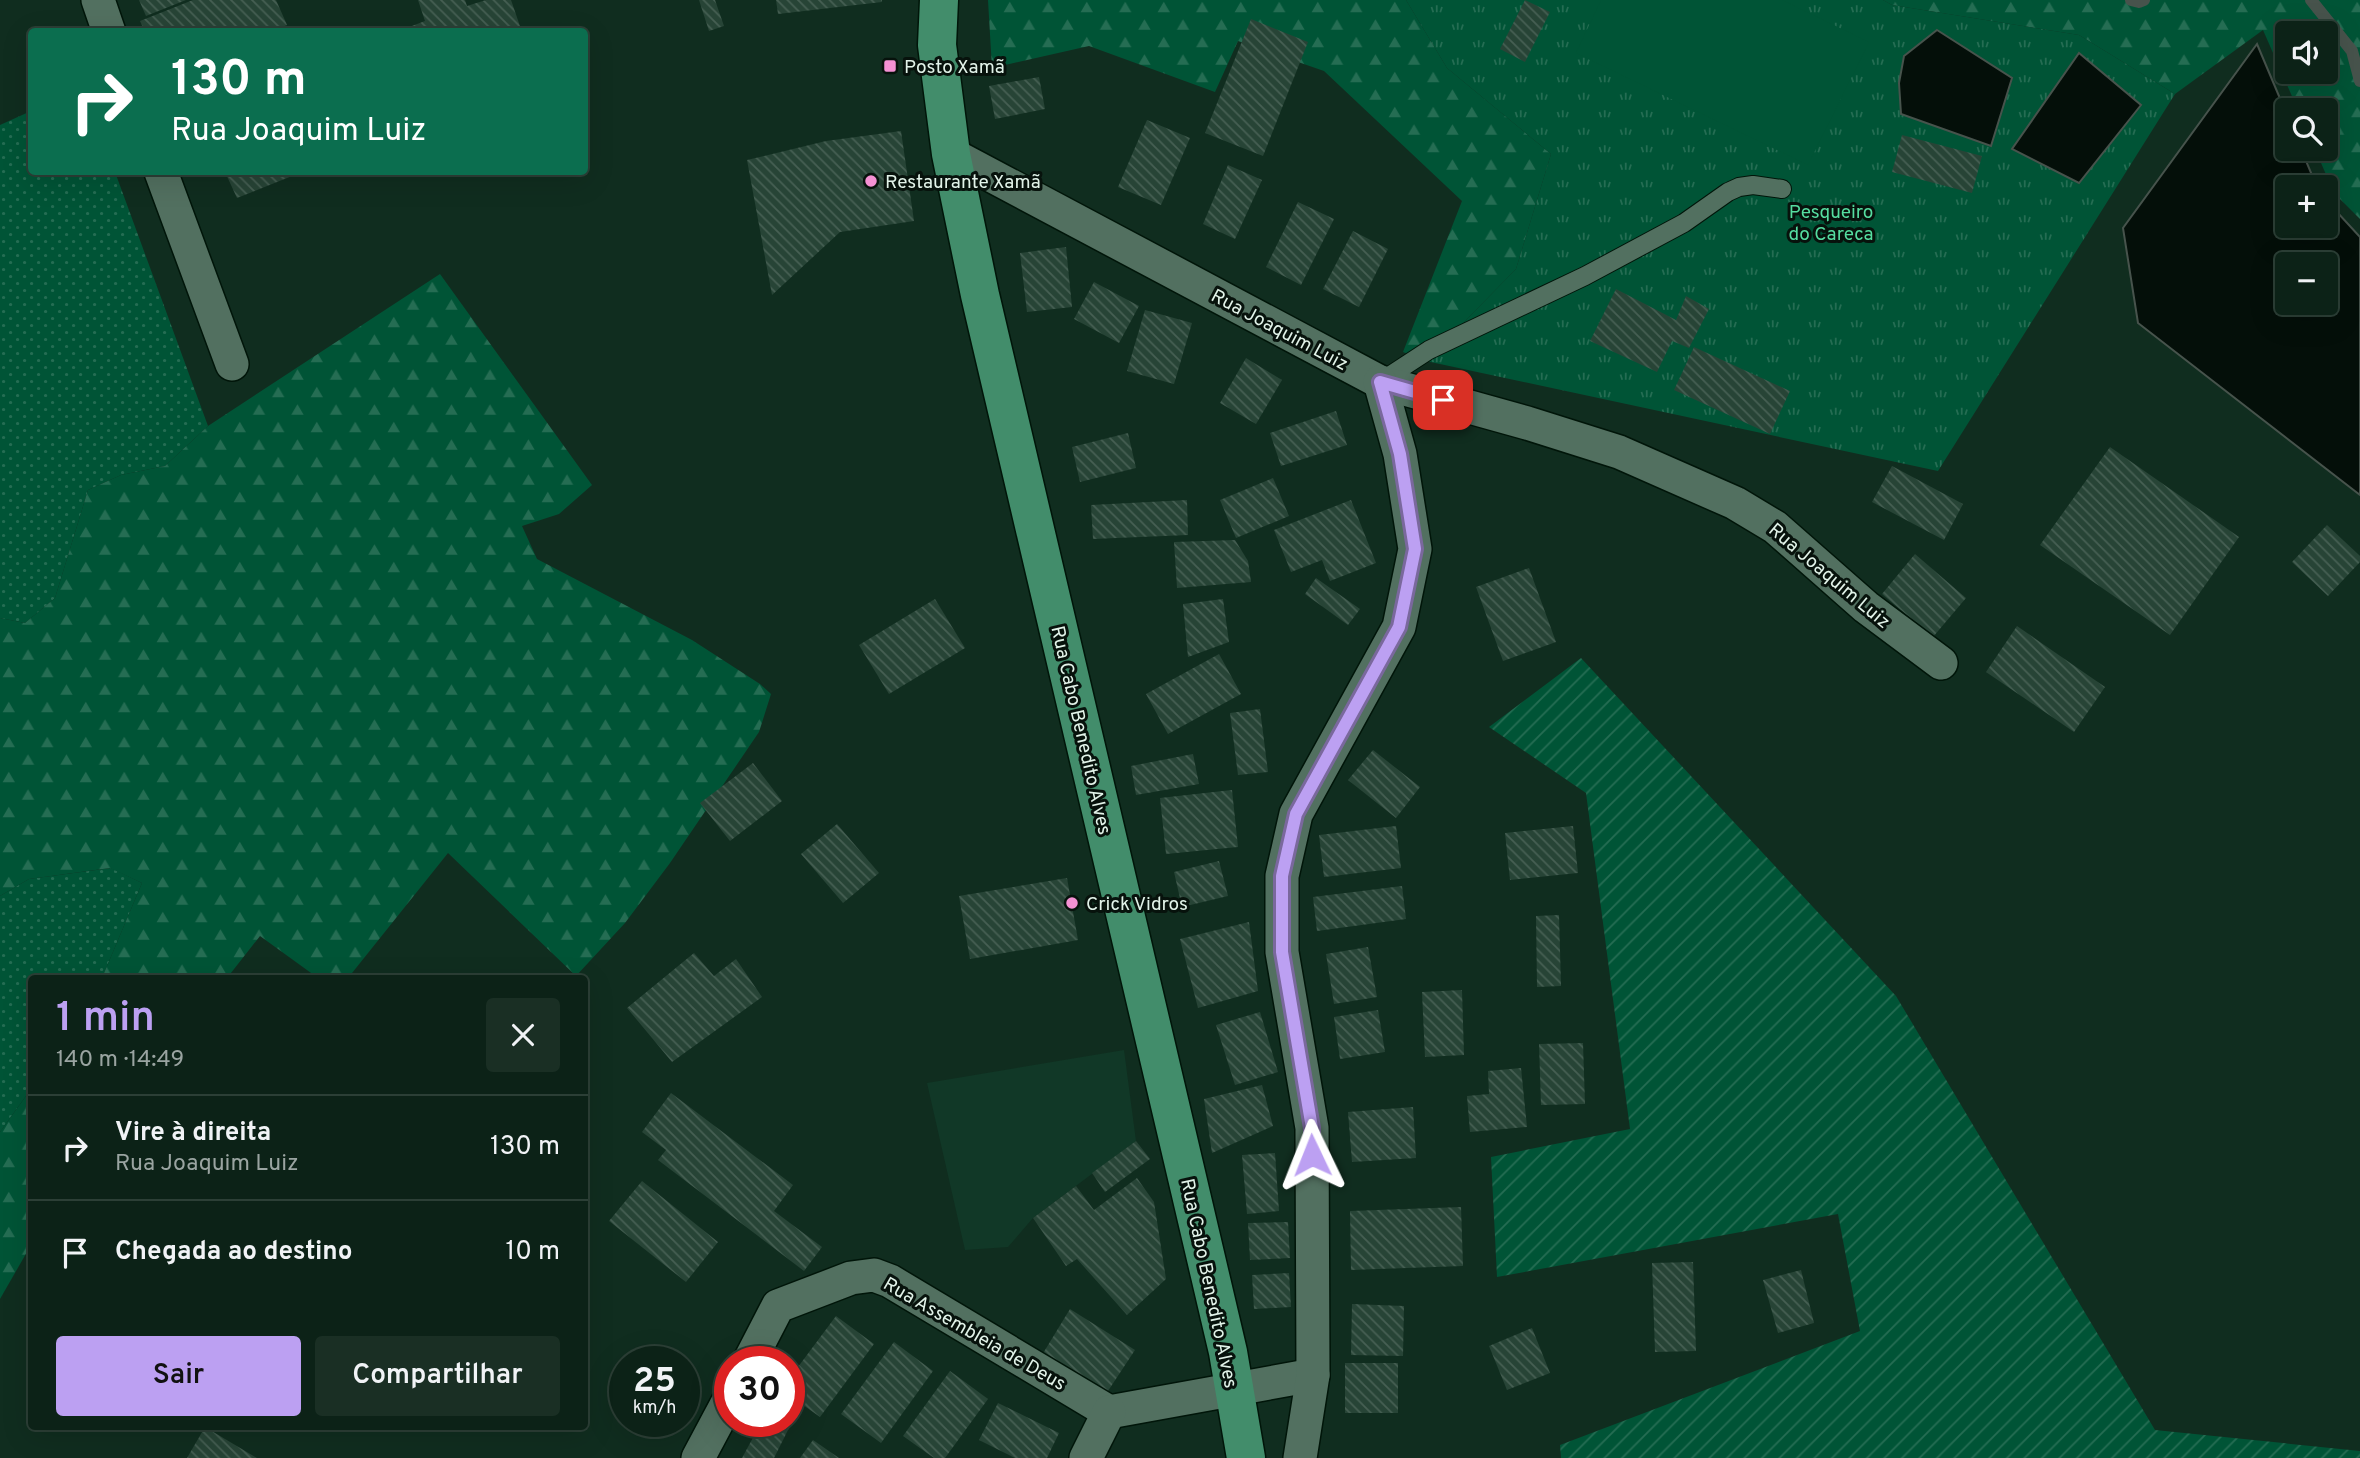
<!DOCTYPE html>
<html lang="pt">
<head>
<meta charset="utf-8">
<style>
  body { margin:0; font-family:Overpass,sans-serif; background:#1a2f24; color:#f1f3f6; height:100vh; display:flex; flex-direction:column; font-size:26px; white-space:nowrap }
  * { box-sizing:border-box; margin:0 }
  p { font-size:23px; color:#9aa4a1 }
  .icon { flex:none; width:38px; height:38px; fill:none; stroke:currentColor; stroke-width:2; stroke-linecap:round; stroke-linejoin:round }
  .map { position:relative; flex:1; overflow:hidden }
  .details { position:absolute; left:28px; top:975px; width:560px; height:455px; display:flex; flex-direction:column; background:#0c2217; border-radius:7px; box-shadow:0 7px 28px #0002,0 0 0 2px #2c3f36 }
  .details>* { flex:none }
  .guide { position:absolute; left:28px; top:28px; width:560px; height:147px; border-radius:7px; box-shadow:0 7px 28px #0002,0 0 0 2px #2c3f36; background:#0b6e4f; color:#fff; overflow:hidden }
  .buttons { position:absolute; left:2275px; top:21px; display:grid; gap:14px }
  .buttons a { display:grid; place-items:center; width:63px; height:63px; border-radius:7px; background:#0c2217; box-shadow:0 7px 28px #0002,0 0 0 2px #2c3f36; font-size:35px }
  .speed { position:absolute; left:609px; top:1346px; display:flex; gap:14px; font-size:35px; font-weight:700; text-align:center }
  .speed>* { display:grid; place-content:center; width:91px; height:91px; border-radius:50%; background:#0c2217; box-shadow:0 7px 28px #0002,0 0 0 2px #2c3f36; line-height:1 }
  .speed small { font-size:18px; font-weight:400 }
  .speed .limit { border:10px solid #d22; background:#fff; color:#111 }
  .pin { position:absolute; display:grid; place-items:center; width:60px; height:60px; color:#fff; margin:-30px; border-radius:14px; box-shadow:0 4px 10px #0006 }
  .me { position:absolute; width:77px; margin:-38px; rotate:358deg; stroke-linejoin:round; filter:drop-shadow(0 0 5px #0008) }
  .turn { display:flex; align-items:center; gap:24px; height:147px; padding:0 28px; font-size:32px }
  .turn .icon { width:91px; height:91px; stroke-width:2.5 }
  .turn b { display:block; font-size:49px; line-height:60px }
  .round { display:grid; place-items:center; flex:none; width:74px; height:74px; border-radius:7px; background:#1a2f24 }
  .summary { display:flex; align-items:center; justify-content:space-between; height:119px; padding:0 28px }
  h1 { font-size:42px; font-weight:600; line-height:52px; color:#bca0f2 }
  .primary-button { display:flex; gap:14px; margin-top:auto; padding:14px 28px }
  .primary-button a { flex:1; height:80px; border-radius:7px; background:#bca0f2; color:#111; font-size:28px; font-weight:600; line-height:80px; text-align:center }
  .primary-button a+a { background:#1a2f24; color:#f1f3f6 }
  ul { padding:0; list-style:none }
  li { display:flex; align-items:center; gap:21px; height:105px; padding:0 28px; border-top:2px solid #2c3f36 }
  li div { flex:1 }
  li b { display:block; font-size:26px }
  li em { font-style:normal }
  .map>svg:first-child { display:block }
</style>
</head>
<body>
<div class="map">
<svg width="2360" height="1458" viewBox="0 0 2360 1458">
  <defs>
    <pattern id="grass-dots" width="8" height="8" patternUnits="userSpaceOnUse" patternTransform="scale(1.75)"><rect width="8" height="8" fill="#005436"/><path d="M2 2h.1M6 6h.1" fill="none" stroke="#256d53" stroke-width="1.8" stroke-linecap="round"/></pattern>
    <pattern id="forest-firs" width="22" height="20" patternUnits="userSpaceOnUse" patternTransform="scale(1.75)"><rect width="22" height="20" fill="#005436"/><path d="M5 1l3.5 6h-7zM16 11l3.5 6h-7z" fill="#256d53"/></pattern>
    <pattern id="park-tufts" width="24" height="20" patternUnits="userSpaceOnUse" patternTransform="scale(1.75)"><rect width="24" height="20" fill="#005436"/><path d="M3 7l-1-3M5 7V3M7 7l1-3M15 17l-1-3M17 17v-4M19 17l1-3" fill="none" stroke="#256d53"/></pattern>
    <pattern id="garden-furrows" width="10" height="10" patternUnits="userSpaceOnUse" patternTransform="scale(1.75)"><rect width="10" height="10" fill="#005436"/><path d="M-1 1l2-2M0 10L10 0M9 11l2-2" fill="none" stroke="#256d53"/></pattern>
    <pattern id="building-back-hatch" width="6" height="6" patternUnits="userSpaceOnUse" patternTransform="scale(1.75)"><rect width="6" height="6" fill="#274436"/><path d="M-1 5l2 2M0 0l6 6M5-1l2 2" fill="none" stroke="#465f53"/></pattern>
  </defs>
  <rect width="100%" height="100%" fill="#102d1f"/>
  <path fill="#113827" d="M1124 1050 1136 1141 1033 1218 1008 1247 965 1250 927 1083Z"/>
  <g fill="url(#grass-dots)">
    <path d="M31 111 32 172H115L208 426 165 466 121 475 88 490 55 598 25 623 0 618V125Z"/>
    <path d="M111 868 142 883 102 978H32L31 1089 0 1132V896L29 879Z"/>
  </g>
  <g fill="url(#forest-firs)" fill-rule="evenodd">
    <path d="M988 0H1406L1447 68 1551 154 1516 269 1426 361 1403 352 1462 201 1324 71 1238 41 1215 92 1089 46 992 68Z"/>
    <path d="M1883 0H2360V219L2334 193 2315 149H2326V110H2298L2263 30 2175 94 2079 35 1892 5ZM2287 33H2326V72H2287Z"/>
    <path d="M440 274 592 485 559 514 522 526 537 559 692 640 760 684 771 694 759 732 670 863 625 923 576 976 448 853 348 978H318L260 936 227 978H102L142 883 110 868 29 879 0 896V618L25 623 55 598 88 490 121 475 165 466 208 426Z"/>
    <path d="M31 1089V1245L0 1299V1132Z"/>
  </g>
  <path fill="url(#park-tufts)" d="M1406 0H1883L1892 5 2079 35 2175 94 1938 471 1426 361 1516 269 1551 154 1447 68Z"/>
  <path fill="url(#garden-furrows)" d="M1581 658 1896 996 2155 1430 2360 1451V1458H1561L1560 1445 1860 1331 1838 1214 1497 1277 1491 1157 1630 1129 1586 793 1489 727Z"/>
  <path fill="#005436" d="M1601 0H1782L1869 42 1808 165 1576 53Z"/>
  <g fill="#040f09" stroke="#47534c" stroke-width="2" fill-rule="evenodd">
    <path d="M1937 30 2012 78 1991 146 1901 114 1899 83 1904 56Z"/>
    <path d="M2257 44 2287 115V149H2301L2317 187H2287V226H2326V200L2360 237V495L2138 323 2123 228ZM2287 264H2326V303H2287Z"/>
    <path d="M2079 53 2141 105 2079 183 2012 149Z"/>
  </g>
  <g fill="none" stroke-linecap="round" stroke-linejoin="round">
    <g stroke="#47534c" stroke-width="12">
      <path d="M2131 0 2139 2 2144 0"/>
      <path d="M2311 0 2352 51 2360 81"/>
    </g>
  </g>
  <g fill="url(#building-back-hatch)">
    <path d="M139 0H186L146 16Z"/>
    <path d="M193 0H276L287 25 271 32H145L140 21Z"/>
    <path d="M418 0H465L467 6 486 0H511L522 32H396L425 21Z"/>
    <path d="M699 0H715L724 26 709 31Z"/>
    <path d="M776 0H882V2L778 14Z"/>
    <path d="M1525 0 1550 12 1525 62 1500 49Z"/>
    <path d="M1251 19 1308 42 1263 156 1205 133Z"/>
    <path d="M1039 77 1045 109 995 119 989 86Z"/>
    <path d="M1147 120 1190 138 1161 205 1118 187Z"/>
    <path d="M901 131 914 221 840 232 772 295 747 160 826 141Z"/>
    <path d="M1902 135 1982 156 1972 193 1892 172Z"/>
    <path d="M1228 165 1262 180 1235 239 1203 224Z"/>
    <path d="M225 172H302L237 198Z"/>
    <path d="M1298 202 1334 219 1301 285 1266 267Z"/>
    <path d="M1353 231 1388 249 1359 307 1323 289Z"/>
    <path d="M1066 247 1072 307 1027 312 1020 253Z"/>
    <path d="M1094 282 1139 306 1119 343 1074 319Z"/>
    <path d="M1616 289 1676 320 1686 296 1709 309 1689 348 1672 341 1657 372 1590 341Z"/>
    <path d="M1145 310 1192 323 1174 384 1127 371Z"/>
    <path d="M1694 347 1790 391 1770 434 1674 390Z"/>
    <path d="M1246 358 1282 380 1256 424 1220 403Z"/>
    <path d="M1336 411 1347 445 1281 466 1270 433Z"/>
    <path d="M1128 433 1136 468 1080 482 1072 447Z"/>
    <path d="M2110 447 2239 537 2170 635 2040 545Z"/>
    <path d="M1892 466 1963 504 1944 540 1872 502Z"/>
    <path d="M1273 478 1289 516 1236 538 1220 500Z"/>
    <path d="M1187 500 1188 535 1093 539 1091 505Z"/>
    <path d="M1351 500 1376 563 1330 581 1322 560 1291 572 1274 530Z"/>
    <path d="M2327 525 2360 556V562L2328 596 2292 562Z"/>
    <path d="M1235 540 1248 561 1251 582 1177 588 1174 542Z"/>
    <path d="M1915 554 1966 598 1933 637 1882 594Z"/>
    <path d="M1529 568 1556 642 1503 661 1476 587Z"/>
    <path d="M1316 578 1360 609 1348 625 1305 594Z"/>
    <path d="M935 599 965 648 889 694 859 645Z"/>
    <path d="M1223 599 1229 642 1188 657 1183 604Z"/>
    <path d="M2017 626 2105 687 2074 732 1986 672Z"/>
    <path d="M1219 654 1241 694 1168 734 1146 694Z"/>
    <path d="M1260 709 1268 772 1238 775 1230 713Z"/>
    <path d="M1373 750 1420 787 1396 818 1348 780Z"/>
    <path d="M1193 754 1199 784 1136 795 1131 766Z"/>
    <path d="M753 763 782 801 730 841 700 803Z"/>
    <path d="M1232 790 1238 847 1166 854 1160 798Z"/>
    <path d="M837 824 879 873 843 903 801 854Z"/>
    <path d="M1396 826 1401 868 1324 877 1319 835Z"/>
    <path d="M1573 826 1578 873 1510 880 1505 833Z"/>
    <path d="M1219 861 1228 896 1182 907 1174 872Z"/>
    <path d="M1067 878 1078 940 970 959 959 896Z"/>
    <path d="M1402 886 1406 919 1317 931 1313 897Z"/>
    <path d="M1559 915 1561 986 1537 987 1536 916Z"/>
    <path d="M1249 922 1258 991 1198 1008 1180 939Z"/>
    <path d="M1368 947 1377 997 1334 1004 1326 954Z"/>
    <path d="M694 953 714 976 736 959 762 997 672 1062 627 1008Z"/>
    <path d="M1462 990 1464 1055 1425 1057 1422 992Z"/>
    <path d="M1378 1010 1385 1052 1340 1059 1334 1017Z"/>
    <path d="M1260 1012 1278 1072 1235 1085 1216 1025Z"/>
    <path d="M1583 1043 1585 1104 1541 1105 1539 1044Z"/>
    <path d="M1521 1068 1527 1127 1470 1132 1467 1096 1489 1094 1488 1071Z"/>
    <path d="M1262 1085 1273 1126 1212 1153 1204 1099Z"/>
    <path d="M671 1093 793 1185 774 1211 822 1247 804 1271 658 1160 666 1150 642 1132Z"/>
    <path d="M1413 1107 1416 1158 1352 1162 1348 1112Z"/>
    <path d="M1136 1141 1150 1159 1105 1192 1092 1173Z"/>
    <path d="M1275 1153 1279 1211 1247 1214 1242 1155Z"/>
    <path d="M1137 1178 1154 1202 1166 1279 1127 1315 1077 1259 1066 1266 1033 1218 1076 1186 1094 1210Z"/>
    <path d="M642 1181 718 1242 686 1282 609 1221Z"/>
    <path d="M1461 1207 1463 1266 1351 1270 1350 1211Z"/>
    <path d="M1288 1222 1290 1258 1250 1260 1248 1223Z"/>
    <path d="M1693 1262 1696 1351 1655 1352 1652 1263Z"/>
    <path d="M1801 1270 1814 1323 1778 1333 1763 1280Z"/>
    <path d="M1289 1273 1291 1307 1254 1309 1252 1275Z"/>
    <path d="M1352 1304 1404 1306 1403 1356 1351 1355Z"/>
    <path d="M1070 1309 1135 1350 1106 1394 1042 1355Z"/>
    <path d="M836 1316 874 1344 820 1417 789 1395V1379Z"/>
    <path d="M1532 1328 1550 1373 1507 1390 1489 1346Z"/>
    <path d="M894 1342 933 1371 881 1443 841 1414Z"/>
    <rect x="1345" y="1363" width="53" height="50"/>
    <path d="M950 1371 988 1399 945 1458H934L903 1436Z"/>
    <path d="M998 1403 1059 1433 1047 1458H1015L979 1440Z"/>
    <path d="M762 1421H785L791 1424 774 1458H742Z"/>
    <path d="M205 1427 257 1458H187Z"/>
    <path d="M813 1440 839 1458H800Z"/>
  </g>
  <g fill="none" stroke-linecap="round" stroke-linejoin="round">
    <defs>
      <path id="lane" d="M1380 382 1429 350 1585 276 1684 223 1728 192 1739 187 1753 185 1782 189"/>
      <g id="street">
        <path d="M98 0 109 32"/>
        <path d="M951 154 1380 382 1527 423 1619 452 1735 503 1775 527 1866 607 1941 663"/>
        <path d="M161 172 232 364"/>
        <path d="M749 1362 778 1306 851 1278 874 1275 890 1281 1109 1412"/>
        <path d="M1109 1412 1313 1375"/>
        <path d="M698 1458 730 1398"/>
        <path d="M1086 1458 1109 1412"/>
        <path d="M1300 1458 1313 1375 1312 1128 1282 952V876L1296 814 1399 627 1415 549 1400 454 1380 382"/>
      </g>
      <path id="primary" d="M939 0 937 45 951 154 980 295 1228 1352 1246 1458"/>
    </defs>
    <use href="#lane" stroke="#001509" stroke-width="20"/>
    <use href="#street" stroke="#001509" stroke-width="36"/>
    <use href="#primary" stroke="#001509" stroke-width="41"/>
    <use href="#lane" stroke="#527060" stroke-width="18"/>
    <use href="#street" stroke="#527060" stroke-width="33"/>
    <use href="#primary" stroke="#428d6b" stroke-width="38"/>
  </g>
  <g fill="none" stroke-linecap="round" stroke-linejoin="round">
    <defs>
      <path id="route" d="M1312 1155V1128L1282 952V876L1296 814 1399 627 1415 549 1400 454 1380 382 1443 400"/>
    </defs>
    <use href="#route" stroke="#7a689d" stroke-width="18"/>
    <use href="#route" stroke="#bca0f2" stroke-width="12"/>
  </g>
  <g fill="#f491d3" stroke="#07120c" stroke-width="2.5">
    <rect x="883" y="59" width="14" height="14" rx="3.5"/>
    <circle cx="871" cy="181" r="7"/>
    <circle cx="1072" cy="903" r="7"/>
  </g>
  <g text-anchor="middle" stroke-width="6" stroke-linejoin="round" paint-order="stroke">
    <g font-size="19" fill="#e2f3e9" stroke="#07120c" text-anchor="start">
      <text x="904" y="73">Posto Xamã</text>
      <text x="885" y="188">Restaurante Xamã</text>
      <text x="1086" y="910">Crick Vidros</text>
    </g>
    <g font-size="19" fill="#55dda0" stroke="#07120c">
      <text x="1831" y="218">Pesqueiro<tspan x="1831" dy="22">do Careca</tspan></text>
    </g>
    <g font-size="19" fill="#e2f3e9" stroke="#07120c">
      <text transform="translate(1280 329) rotate(28)" y="7">Rua Joaquim Luiz</text>
      <text transform="translate(1830 575) rotate(40)" y="7">Rua Joaquim Luiz</text>
      <text transform="translate(1082 730) rotate(77)" y="7">Rua Cabo Benedito Alves</text>
      <text transform="translate(1210 1283) rotate(78)" y="7">Rua Cabo Benedito Alves</text>
      <text transform="translate(975 1333) rotate(30)" y="7">Rua Assembleia de Deus</text>
    </g>
  </g>
</svg>
<div class="buttons">
<a><svg class="icon" aria-label="sound" viewBox="0 0 24 24"><path d="M4 9h4l5-4v14l-5-4H4zM17 9q2 3 0 6"/></svg></a>
<a><svg class="icon" aria-label="search" viewBox="0 0 24 24"><circle cx="10" cy="10" r="6"/><path d="M15 15l6 6"/></svg></a>
<a>+</a>
<a>−</a>
</div>
<div class="speed"><div>25<small>km/h</small></div><div class="limit">30</div></div>
<div class="pin" style="left:1443px;top:400px;background:#d93025"><svg class="icon" aria-label="arrive" viewBox="0 0 24 24"><path d="M6 21V4h12l-3 4 3 4H6"/></svg></div>
<svg class="me" style="left:1312px;top:1155px" viewBox="-20 -20 40 40"><path d="M0-17L14 15 0 8-14 15z" fill="#bca0f2" stroke="#fff" stroke-width="4"/></svg>
<div class="guide">
<div class="turn"><svg class="icon" aria-label="right" viewBox="0 0 24 24"><path d="M7 20v-9h11M14 6l5 5-5 5"/></svg><div><b>130 m</b>Rua Joaquim Luiz</div></div>
</div>
<section class="details">
<div class="summary"><div><h1>1 min</h1><p>140 m · 14:49</p></div><a class="round"><svg class="icon" aria-label="close" viewBox="0 0 24 24"><path d="M6 6l12 12M18 6L6 18"/></svg></a></div>
<ul>
<li><svg class="icon" aria-label="right" viewBox="0 0 24 24"><path d="M7 20v-9h11M14 6l5 5-5 5"/></svg><div><b>Vire à direita</b><p>Rua Joaquim Luiz</p></div><em>130 m</em></li>
<li><svg class="icon" aria-label="arrive" viewBox="0 0 24 24"><path d="M6 21V4h12l-3 4 3 4H6"/></svg><div><b>Chegada ao destino</b></div><em>10 m</em></li>
</ul>
<div class="primary-button"><a>Sair</a><a>Compartilhar</a></div>
</section>
</div>
</body>
</html>
